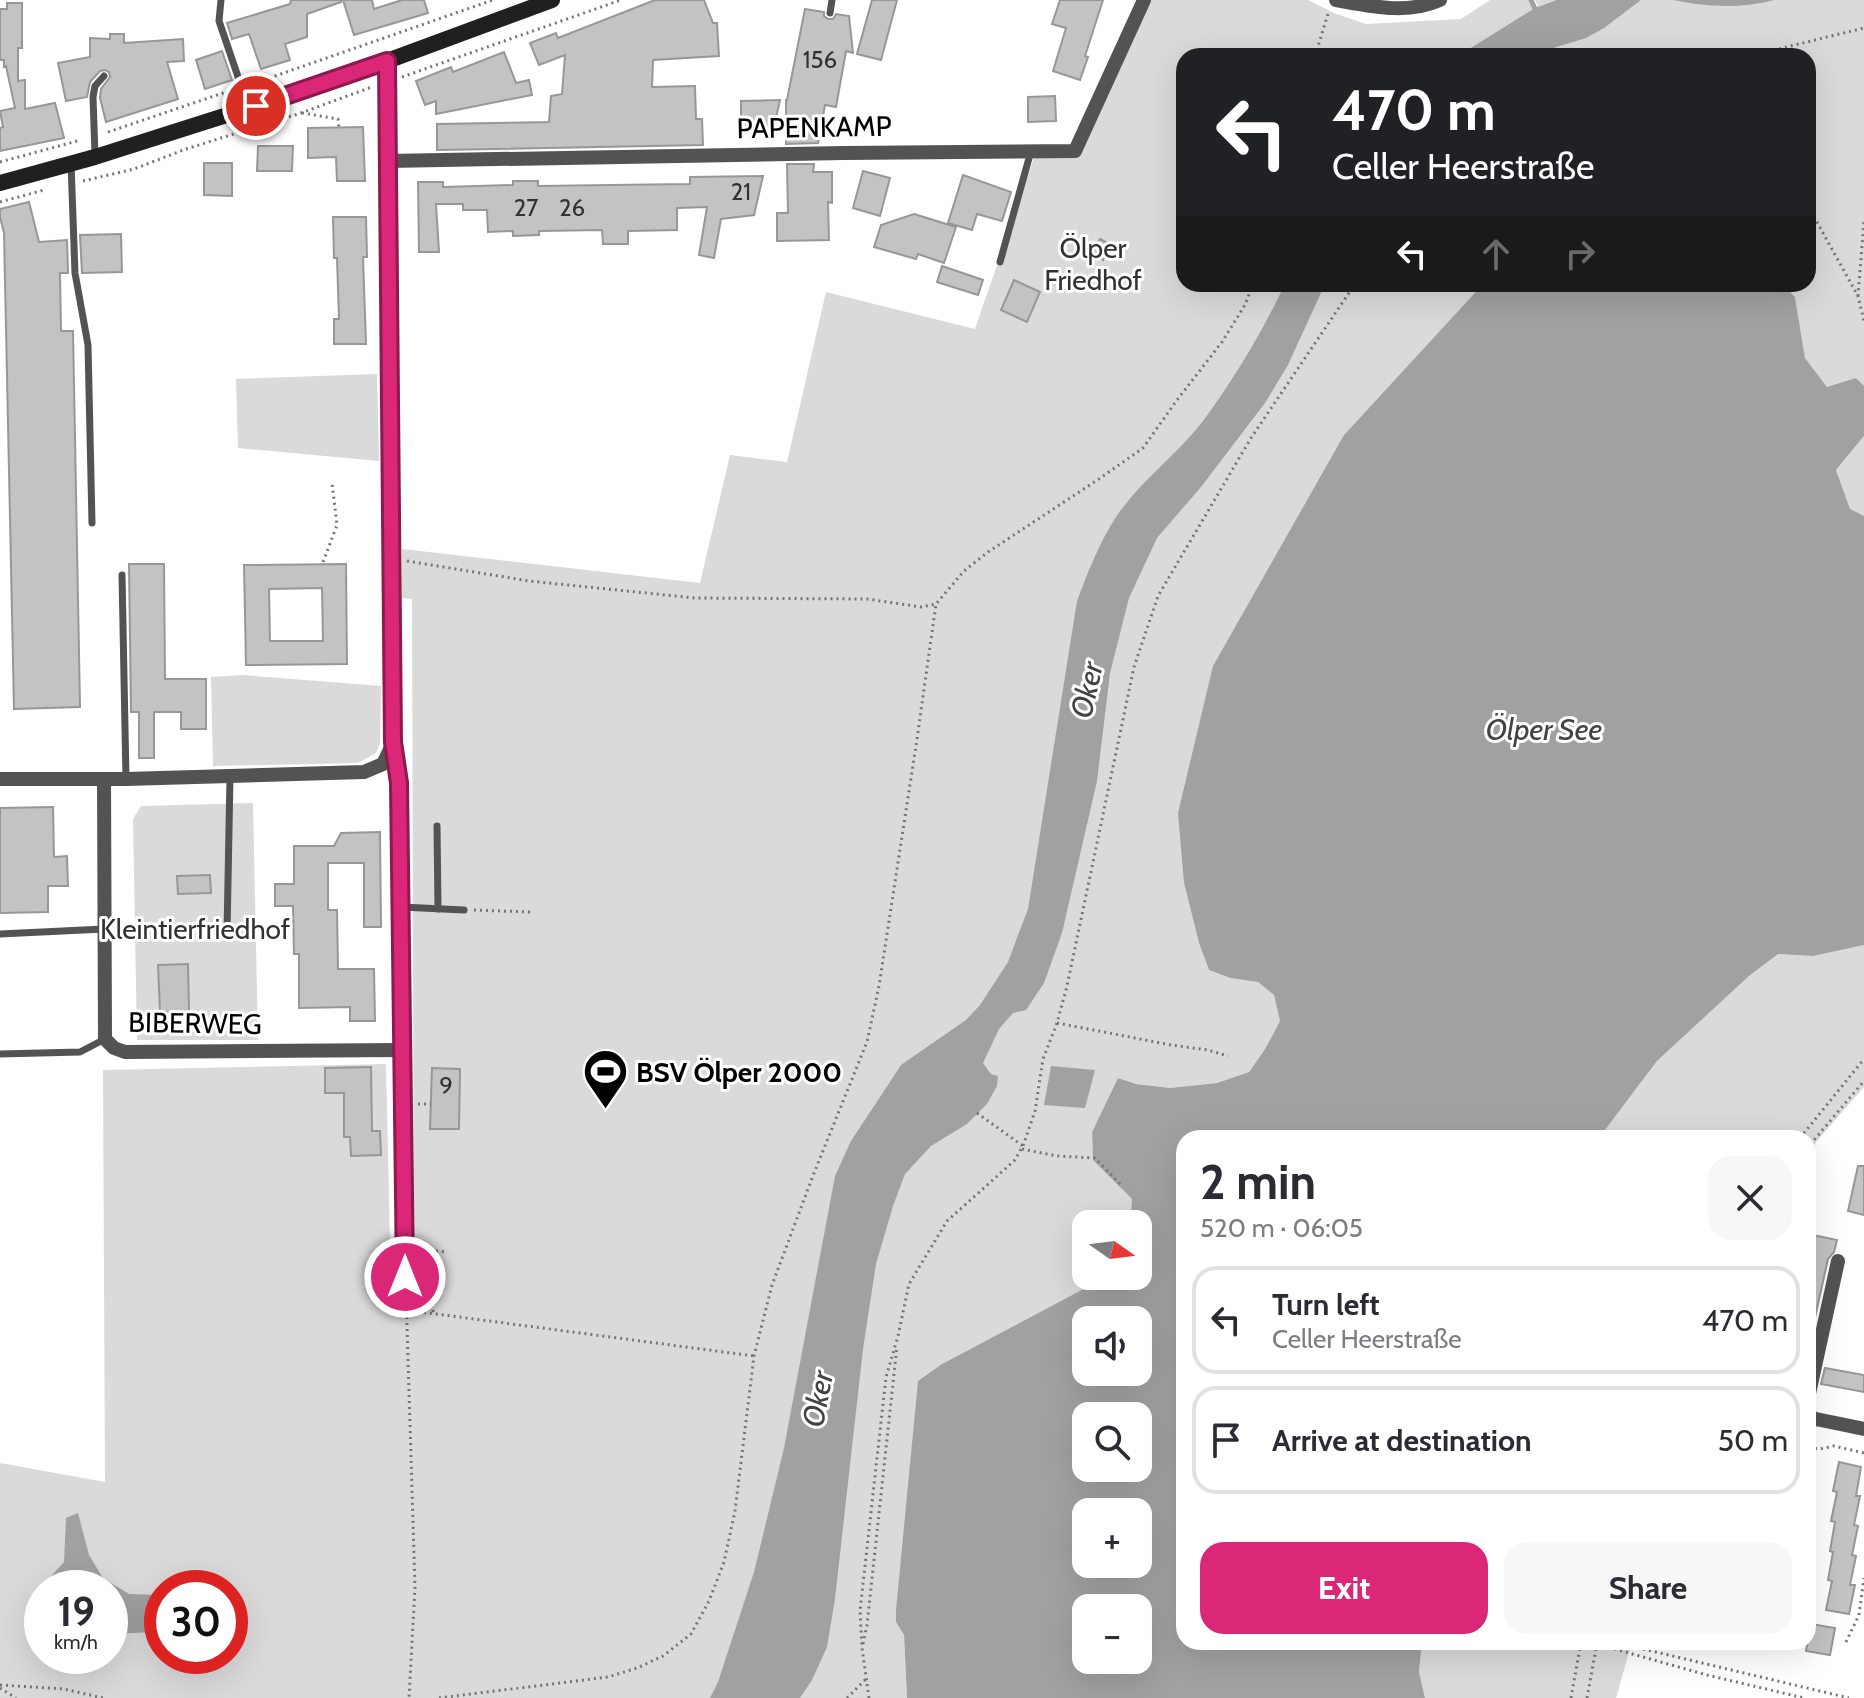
<!DOCTYPE html>
<html lang="en">
<head>
<meta charset="utf-8">
<style>
  body { margin:0; font-family:Cabin,sans-serif; background:#f7f7f7; color:#2b2b33; height:100vh; display:flex; flex-direction:column; font-size:30px; white-space:nowrap }
  * { box-sizing:border-box; margin:0 }
  p { font-size:26px; color:#7c7c81 }
  .icon { flex:none; width:44px; height:44px; fill:none; stroke:currentColor; stroke-width:2; stroke-linecap:round; stroke-linejoin:round }
  .map { position:relative; flex:1; overflow:hidden }
  .side { position:absolute; left:1176px; top:1130px; width:640px; height:520px; display:flex; flex-direction:column; background:#fff; border-radius:24px; box-shadow:0 8px 32px #0002 }
  .side>* { flex:none }
  .guide { position:absolute; left:1176px; top:48px; width:640px; height:244px; border-radius:24px; box-shadow:0 8px 32px #0002; background:#202124; color:#fff; overflow:hidden }
  .needle { width:52px; rotate:104deg }
  .fabs { position:absolute; left:1072px; top:1210px; display:grid; gap:16px }
  .fabs a { display:grid; place-items:center; width:80px; height:80px; border-radius:16px; background:#fff; box-shadow:0 8px 32px #0002; font-size:40px }
  .speed { position:absolute; left:24px; top:1570px; display:flex; gap:16px; font-size:40px; font-weight:700; text-align:center }
  .speed>* { display:grid; place-content:center; width:104px; height:104px; border-radius:50%; background:#fff; box-shadow:0 8px 32px #0002; line-height:1 }
  .speed small { font-size:20px; font-weight:400 }
  .speed .limit { border:12px solid #d22; background:#fff; color:#111 }
  .pin { position:absolute; display:grid; place-items:center; width:68px; height:68px; color:#fff; margin:-34px; border:4px solid #fff; border-radius:50%; box-shadow:0 2px 8px #0007 }
  .me { position:absolute; width:88px; margin:-44px; rotate:0deg; stroke-linejoin:round; filter:drop-shadow(0 0 6px #0008) }
  .turn { display:flex; align-items:center; gap:28px; height:168px; padding:0 24px; font-size:36px }
  .turn .icon { width:104px; height:104px; stroke-width:2.5 }
  .turn b { display:block; font-size:56px; line-height:68px }
  .lanes { display:flex; align-items:center; height:76px; padding:0 24px; background:#0003; justify-content:center; gap:40px; direction:ltr }
  .lanes .off { opacity:.35 }
  .round { display:grid; place-items:center; flex:none; width:84px; height:84px; border-radius:24px; background:#f7f7f7 }
  .overview { display:flex; align-items:center; justify-content:space-between; height:136px; padding:0 24px }
  h1 { font-size:48px; font-weight:700; line-height:60px }
  .button { display:flex; gap:16px; margin-top:auto; padding:16px 24px }
  .button a { flex:1; height:92px; border-radius:24px; background:#db2777; color:#fff; font-size:32px; font-weight:700; line-height:92px; text-align:center }
  .button a+a { background:#f7f7f7; color:#2b2b33 }
  ul { padding:0; list-style:none }
  li { display:flex; align-items:center; gap:24px; height:108px; margin:0 16px 12px; padding:0 8px; border:4px solid #e1e1e2; border-radius:24px }
  li div { flex:1 }
  li b { display:block; font-size:30px }
  li em { font-style:normal }
  .map>svg:first-child { display:block }
</style>
</head>
<body>
<div class="map">
<svg width="1864" height="1698" viewBox="0 0 1864 1698">
  <rect width="100%" height="100%" fill="#fff"/>
  <g fill="#dadada" fill-rule="evenodd">
    <path d="M1146 0H1308L1334 13 1366 24 1461 19 1490 0H1531L1535 7 1538 6 1535 0H1864V427L1827 388 1805 358 1795 297 1783 284H1808V56H1184V284H1483L1344 435 1184 883 1199 943 1209 970 1230 978 1258 982 1274 995 1280 1021 1265 1049 1249 1072 1217 1083 1170 1088 1136 1084 1118 1078 1092 1132 1093 1159 1132 1199 1130 1224H1086V1276H1099L1091 1285 942 1364 896 1622 904 1635 907 1698H0V1463L105 1482 103 1070 386 1064 391 1288 414 1292 412 599 402 598V549L700 583 730 455 787 462 826 292 975 329 1036 152H1076ZM42 1588H110V1656H42ZM162 1588H230V1656H162Z"/>
    <path d="M377 374 379 461 238 448 236 379Z"/>
    <path d="M1864 436V516L1850 510 1836 470Z"/>
    <path d="M243 675 381 686 380 743 376 753 358 763 213 766 211 677Z"/>
    <path d="M253 803 258 1040H137L133 819 141 806Z"/>
    <path d="M1864 945V1087L1816 1142 1808 1160V1138H1599L1657 1061 1749 976 1778 954 1813 956Z"/>
    <path d="M1422 1642H1632L1616 1698H1425L1419 1672Z"/>
  </g>
  <g fill="#a1a1a1" fill-rule="evenodd">
    <path d="M1557 0H1641L1604 28 1586 38 1527 56H1458L1535 8Z"/>
    <path d="M1673 0H1774C1741 9 1707 7 1673 0Z"/>
    <path d="M1285 284H1325L1288 365 1265 403 1201 487 1157 538 1129 598 1110 673 1097 781 1062 933 1044 983 1026 1010 1013 1013 999 1029 983 1063 991 1074 998 1076 997 1086 987 1104 967 1124 931 1146 905 1174 893 1206 876 1264 863 1349 835 1599 827 1647 812 1680 800 1698H710L718 1682 754 1572 784 1448 835 1176 851 1141 901 1065 966 1020 980 1005 1008 962 1028 909 1077 601C1088 572 1099 543 1116 517 1140 481 1177 455 1203 421 1235 378 1262 332 1285 284Z"/>
    <path d="M1483 284H1783L1795 297 1805 358 1827 387 1856 378 1864 386V436L1836 470 1850 509 1864 516V945L1813 956 1778 954 1749 976 1657 1061 1599 1138H1184V1642H1422L1419 1672 1425 1698H907L904 1635 896 1622V1610L918 1381 942 1364 1091 1285 1099 1276H1138V1224H1130L1132 1199 1093 1160 1092 1132 1118 1078 1136 1084 1170 1088 1217 1083 1249 1072 1265 1049 1280 1021 1274 995 1258 982 1230 978 1209 970 1199 943 1184 883 1178 813 1213 666 1344 435ZM1086 1320H1138V1372H1086ZM1138 1416V1468H1086V1416ZM1138 1512V1564H1086V1512ZM1086 1608H1138V1660H1086Z"/>
    <path d="M1051 1066 1095 1070 1085 1108 1044 1105Z"/>
    <path d="M78 1513 89 1555 103 1578 129 1594 162 1595V1628L155 1632 110 1634V1588H42V1605L37 1597 43 1585 64 1562 66 1518Z"/>
  </g>
  <g fill="none" stroke-linecap="round" stroke-linejoin="round">
    <path stroke="#a1a1a1" stroke-width="5" d="M1531 0 1537 13"/>
  </g>
  <g fill="#c3c3c3" stroke="#979797" stroke-width="2" fill-rule="evenodd">
    <path d="M291 0H341V2L307 14V37L285 44 290 60 261 69 249 34 232 39 227 23 290 4Z"/>
    <path d="M343 0H372L374 9 402 0H424L428 13 354 35Z"/>
    <path d="M655 0H704L713 23H717L719 56 653 60 652 87 695 86 696 119H702L703 145 437 150V124L549 122 551 96 562 94 565 55 539 65 530 43 556 33 558 38Z"/>
    <path d="M872 0H897L881 60 857 54Z"/>
    <path d="M1060 0H1103L1085 56 1088 57 1080 80 1053 71 1066 28 1052 24Z"/>
    <path d="M7 3H22V48H18V81L25 80V109L55 103 64 138 0 151V128L3 127 0 111 15 108 6 66 4 67V60H0V9H7Z"/>
    <path d="M805 9 824 12V16L828 19H833L836 14 849 16 853 53 846 51 836 107 825 105 818 143 786 144V100H787Z"/>
    <path d="M110 34H124V43L183 39 184 61 167 62 178 99 106 122 100 98 101 89 110 77 109 72 105 70 100 71 90 82 87 97 66 101 58 63 90 57V38L110 39Z"/>
    <path d="M222 51 232 80 205 89 196 60Z"/>
    <path d="M504 52 516 83 529 80 532 95 436 114V101L425 105 416 81 451 67 453 72Z"/>
    <path d="M1055 96 1056 121 1028 122V97Z"/>
    <path d="M780 100 773 131H741V101Z"/>
    <path d="M363 127 365 181H337L336 157 308 158V128Z"/>
    <path d="M258 146H293L292 171H257Z"/>
    <path d="M204 163H232V196L204 195Z"/>
    <path d="M787 164H814L813 172H832V203L828 202 829 240 777 241V213H788Z"/>
    <path d="M863 171 890 178 880 216 853 208Z"/>
    <path d="M963 175 1011 192 1002 221 977 214 972 230 948 223Z"/>
    <path d="M763 176 754 215 721 219 714 258 699 255 707 207 677 208V230L628 231V244H603L602 230 539 231V235L513 236V231L488 232 487 210H463V204H436L439 252H419L418 182H443V187L513 185V181H538V186L611 185 690 184V177Z"/>
    <path d="M29 202 39 242 67 240 68 273H60L61 331H73L80 707 14 709 4 233 0 217V209Z"/>
    <path d="M914 214 956 227 944 263 918 254 916 259 874 247 881 225Z"/>
    <path d="M333 217H366L367 257H363L366 344H334V319H339L337 258H334Z"/>
    <path d="M121 234 122 272 82 273 80 235Z"/>
    <path d="M1100 239 1111 245 1103 260 1091 253Z"/>
    <path d="M942 266 983 280 978 295 937 282Z"/>
    <path d="M1014 280 1040 292 1027 322 1001 310Z"/>
    <path d="M129 564H164L165 679H206V729H181V712H154V758H139V712H131Z"/>
    <path d="M346 564 347 664 246 665 244 565ZM322 588 323 641H270L269 589Z"/>
    <path d="M53 807 54 857 67 856 68 886H48V912L0 913V808Z"/>
    <path d="M380 832 381 927H364V863H328V910H337L338 969H374L375 1021H350V1007L299 1008V954H294L293 906H275V884H294V846H334L341 833Z"/>
    <path d="M210 875 211 893 178 894 177 876Z"/>
    <path d="M188 964 189 1011 160 1012 158 965Z"/>
    <path d="M371 1067 372 1131H380L381 1155 351 1156 350 1137H344V1093H325V1068Z"/>
    <path d="M432 1068 460 1069 459 1129H430Z"/>
    <path d="M1858 1166H1864V1215L1848 1211Z"/>
    <path d="M1808 1234 1837 1240 1834 1252 1828 1259 1814 1322H1808Z"/>
    <path d="M1825 1368 1864 1375V1392L1821 1384Z"/>
    <path d="M1839 1462 1861 1467 1856 1496H1860L1854 1525 1858 1526 1852 1555 1856 1556 1850 1585H1855L1849 1614 1826 1610 1832 1581 1828 1580 1833 1552 1830 1551 1835 1522 1831 1521 1837 1492 1833 1491Z"/>
    <path d="M1811 1624 1835 1628 1830 1655 1806 1651Z"/>
  </g>
  <g fill="none" stroke-linecap="round" stroke-linejoin="round">
    <g stroke="#757575" stroke-width="3" stroke-dasharray="2 4" stroke-linecap="butt">
      <path d="M1315 56 1328 14"/>
      <path d="M1750 56 1864 28"/>
      <path d="M402 77 621 0"/>
      <path d="M252 84 493 0"/>
      <path d="M302 113 338 119 339 128"/>
      <path d="M108 132 229 91"/>
      <path d="M0 162 81 140"/>
      <path d="M83 181 134 169 186 149 301 113 372 87"/>
      <path d="M0 202 44 190"/>
      <path d="M1808 206 1858 296 1864 321"/>
      <path d="M1858 296 1864 221"/>
      <path d="M407 561 529 581 695 598 867 599 921 607 936 604"/>
      <path d="M323 562 337 525 332 483"/>
      <path d="M474 910 530 912"/>
      <path d="M1057 1023 1171 1045 1208 1050 1228 1056"/>
      <path d="M418 1104H431"/>
      <path d="M977 1113 1023 1146"/>
      <path d="M1800 1138 1864 1059"/>
      <path d="M1022 1149 1057 1156 1095 1158 1120 1184"/>
      <path d="M1808 1150 1814 1140 1864 1081"/>
      <path d="M418 1249 446 1252"/>
      <path d="M421 1276 434 1314"/>
      <path d="M406 1293 415 1587 409 1698"/>
      <path d="M406 1310 754 1356"/>
      <path d="M1809 1448 1820 1449 1834 1446 1864 1453"/>
      <path d="M1614 1642 1849 1698"/>
      <path d="M1846 1642 1859 1615 1864 1578"/>
      <path d="M863 1644 867 1625 897 1346"/>
      <path d="M1597 1644 1707 1675 1804 1698"/>
      <path d="M0 1685 64 1689 103 1698"/>
      <path d="M0 1688 16 1698"/>
      <path d="M439 1698 608 1677 637 1668 663 1656 691 1634 709 1601 724 1562 735 1511 754 1356 772 1285 814 1173 867 1042 879 986 917 739 936 604 964 571 988 552 1099 479 1143 448 1177 400 1222 342 1245 305 1253 284"/>
      <path d="M847 1698 866 1679"/>
      <path d="M869 1698 862 1648 860 1611 886 1377 898 1336 909 1284 947 1221 1014 1161 1023 1146 1035 1111 1043 1059 1057 1023 1067 986 1134 667 1158 596 1251 438 1355 284"/>
      <path d="M1571 1698 1581 1642"/>
      <path d="M1587 1698 1597 1643"/>
    </g>
    <g stroke="#535353" stroke-width="7">
      <path d="M221 0 219 21 248 106"/>
      <path d="M830 13 832 0"/>
      <path d="M95 155 93 97 95 86 104 76"/>
      <path d="M71 163 75 273 88 345 92 523"/>
      <path d="M1000 262 1031 151"/>
      <path d="M122 575 126 779"/>
      <path d="M437 826 438 909"/>
      <path d="M401 907 464 910"/>
      <path d="M227 933 230 777"/>
      <path d="M0 934 104 929"/>
      <path d="M0 1054 80 1052 105 1039"/>
    </g>
    <g stroke="#535353" stroke-width="14">
      <path d="M1336 0C1370 6 1407 15 1440 0"/>
      <path d="M387 61 393 742 399 783 405 1277"/>
      <path d="M388 161 844 153 1075 151 1144 0"/>
      <path d="M0 779H126L364 772 383 764 393 743"/>
      <path d="M104 780 105 1039 114 1048 125 1052 403 1050"/>
      <path d="M1808 1398 1838 1261"/>
      <path d="M1808 1408 1811 1418 1808 1432"/>
      <path d="M1811 1418 1864 1429"/>
    </g>
    <path stroke="#202020" stroke-width="16" d="M0 183 95 157 249 108 387 61 552 0"/>
  </g>
  <g fill="none" stroke-linecap="round" stroke-linejoin="round">
    <defs>
      <path id="route" d="M256 106 387 61 393 742 399 783 405 1277"/>
    </defs>
    <use href="#route" stroke="#8e194d" stroke-width="20"/>
    <use href="#route" stroke="#db2777" stroke-width="14"/>
  </g>
  <defs>
    <symbol id="stadium-pin" viewBox="-11 -11 22 30"><path d="M0 17L-7.5 6A9.5 9.5 0 1 1 7.5 6Z" fill="#000" stroke="#fff"/><path d="M0-5a6.5 5 0 1 0 0 10a6.5 5 0 1 0 0-10ZM-3.5-1.8h7v3.6h-7Z" fill="#fff"/></symbol>
  </defs>
  <g fill-rule="evenodd">
    <use href="#stadium-pin" x="580" y="1046" width="51" height="69"/>
  </g>
  <g text-anchor="middle" stroke-width="6" stroke-linejoin="round" paint-order="stroke">
    <g font-size="24" fill="#313131">
      <text x="820" y="68">156</text>
      <text x="741" y="200">21</text>
      <text x="526" y="216">27</text>
      <text x="572" y="216">26</text>
      <text x="446" y="1094">9</text>
    </g>
    <g font-size="28" fill="#000" stroke="#fff">
      <text transform="translate(814 127) rotate(-1)" y="10">PAPENKAMP</text>
      <text transform="translate(195 1023) rotate(1)" y="10">BIBERWEG</text>
    </g>
    <g font-size="28" fill="#313131" stroke="#fff">
      <text x="1093" y="258">Ölper<tspan x="1093" dy="32">Friedhof</tspan></text>
      <text x="195" y="939">Kleintierfriedhof</text>
    </g>
    <g font-size="28" font-weight="bold" fill="#000" stroke="#fff" text-anchor="start">
      <text x="636" y="1082">BSV Ölper 2000</text>
    </g>
    <g font-size="30" font-style="italic" fill="#424242" stroke="#fff">
      <text transform="translate(1087 690) rotate(-77)" y="10">Oker</text>
      <text x="1544" y="740">Ölper See</text>
      <text transform="translate(818 1399) rotate(-79)" y="10">Oker</text>
    </g>
  </g>
</svg>
<div class="fabs">
<a><svg class="needle" viewBox="-14 -14 28 28"><path d="M0-13l5 13h-10z" fill="#e53935"/><path d="M0 13l5-13h-10z" fill="#7c7c81"/></svg></a>
<a><svg class="icon" aria-label="sound" viewBox="0 0 24 24"><path d="M4 9h4l5-4v14l-5-4H4zM17 9q2 3 0 6"/></svg></a>
<a><svg class="icon" aria-label="search" viewBox="0 0 24 24"><circle cx="10" cy="10" r="6"/><path d="M15 15l6 6"/></svg></a>
<a>+</a>
<a>−</a>
</div>
<div class="speed"><div>19<small>km/h</small></div><div class="limit">30</div></div>
<div class="pin" style="left:256px;top:106px;background:#d93025"><svg class="icon" aria-label="arrive" viewBox="0 0 24 24"><path d="M6 21V4h12l-3 4 3 4H6"/></svg></div>
<svg class="me" style="left:405px;top:1277px" viewBox="-20 -20 40 40"><circle r="17" fill="#db2777" stroke="#fff" stroke-width="3"/><path d="M0-11L8 9 0 5-8 9z" fill="#fff"/></svg>
<div class="guide">
<div class="turn"><svg class="icon" aria-label="left" viewBox="0 0 24 24"><path d="M17 20v-9H6M10 6l-5 5 5 5"/></svg><div><b>470 m</b>Celler Heerstraße</div></div>
<div class="lanes"><svg class="icon" aria-label="left" viewBox="0 0 24 24"><path d="M17 20v-9H6M10 6l-5 5 5 5"/></svg><svg class="icon off" aria-label="ahead" viewBox="0 0 24 24"><path d="M12 20V5M6 11l6-6 6 6"/></svg><svg class="icon off" aria-label="right" viewBox="0 0 24 24"><path d="M7 20v-9h11M14 6l5 5-5 5"/></svg></div>
</div>
<section class="side">
<div class="overview"><div><h1>2 min</h1><p>520 m · 06:05</p></div><a class="round"><svg class="icon" aria-label="close" viewBox="0 0 24 24"><path d="M6 6l12 12M18 6L6 18"/></svg></a></div>
<ul>
<li><svg class="icon" aria-label="left" viewBox="0 0 24 24"><path d="M17 20v-9H6M10 6l-5 5 5 5"/></svg><div><b>Turn left</b><p>Celler Heerstraße</p></div><em>470 m</em></li>
<li><svg class="icon" aria-label="arrive" viewBox="0 0 24 24"><path d="M6 21V4h12l-3 4 3 4H6"/></svg><div><b>Arrive at destination</b></div><em>50 m</em></li>
</ul>
<div class="button"><a>Exit</a><a>Share</a></div>
</section>
</div>
</body>
</html>
